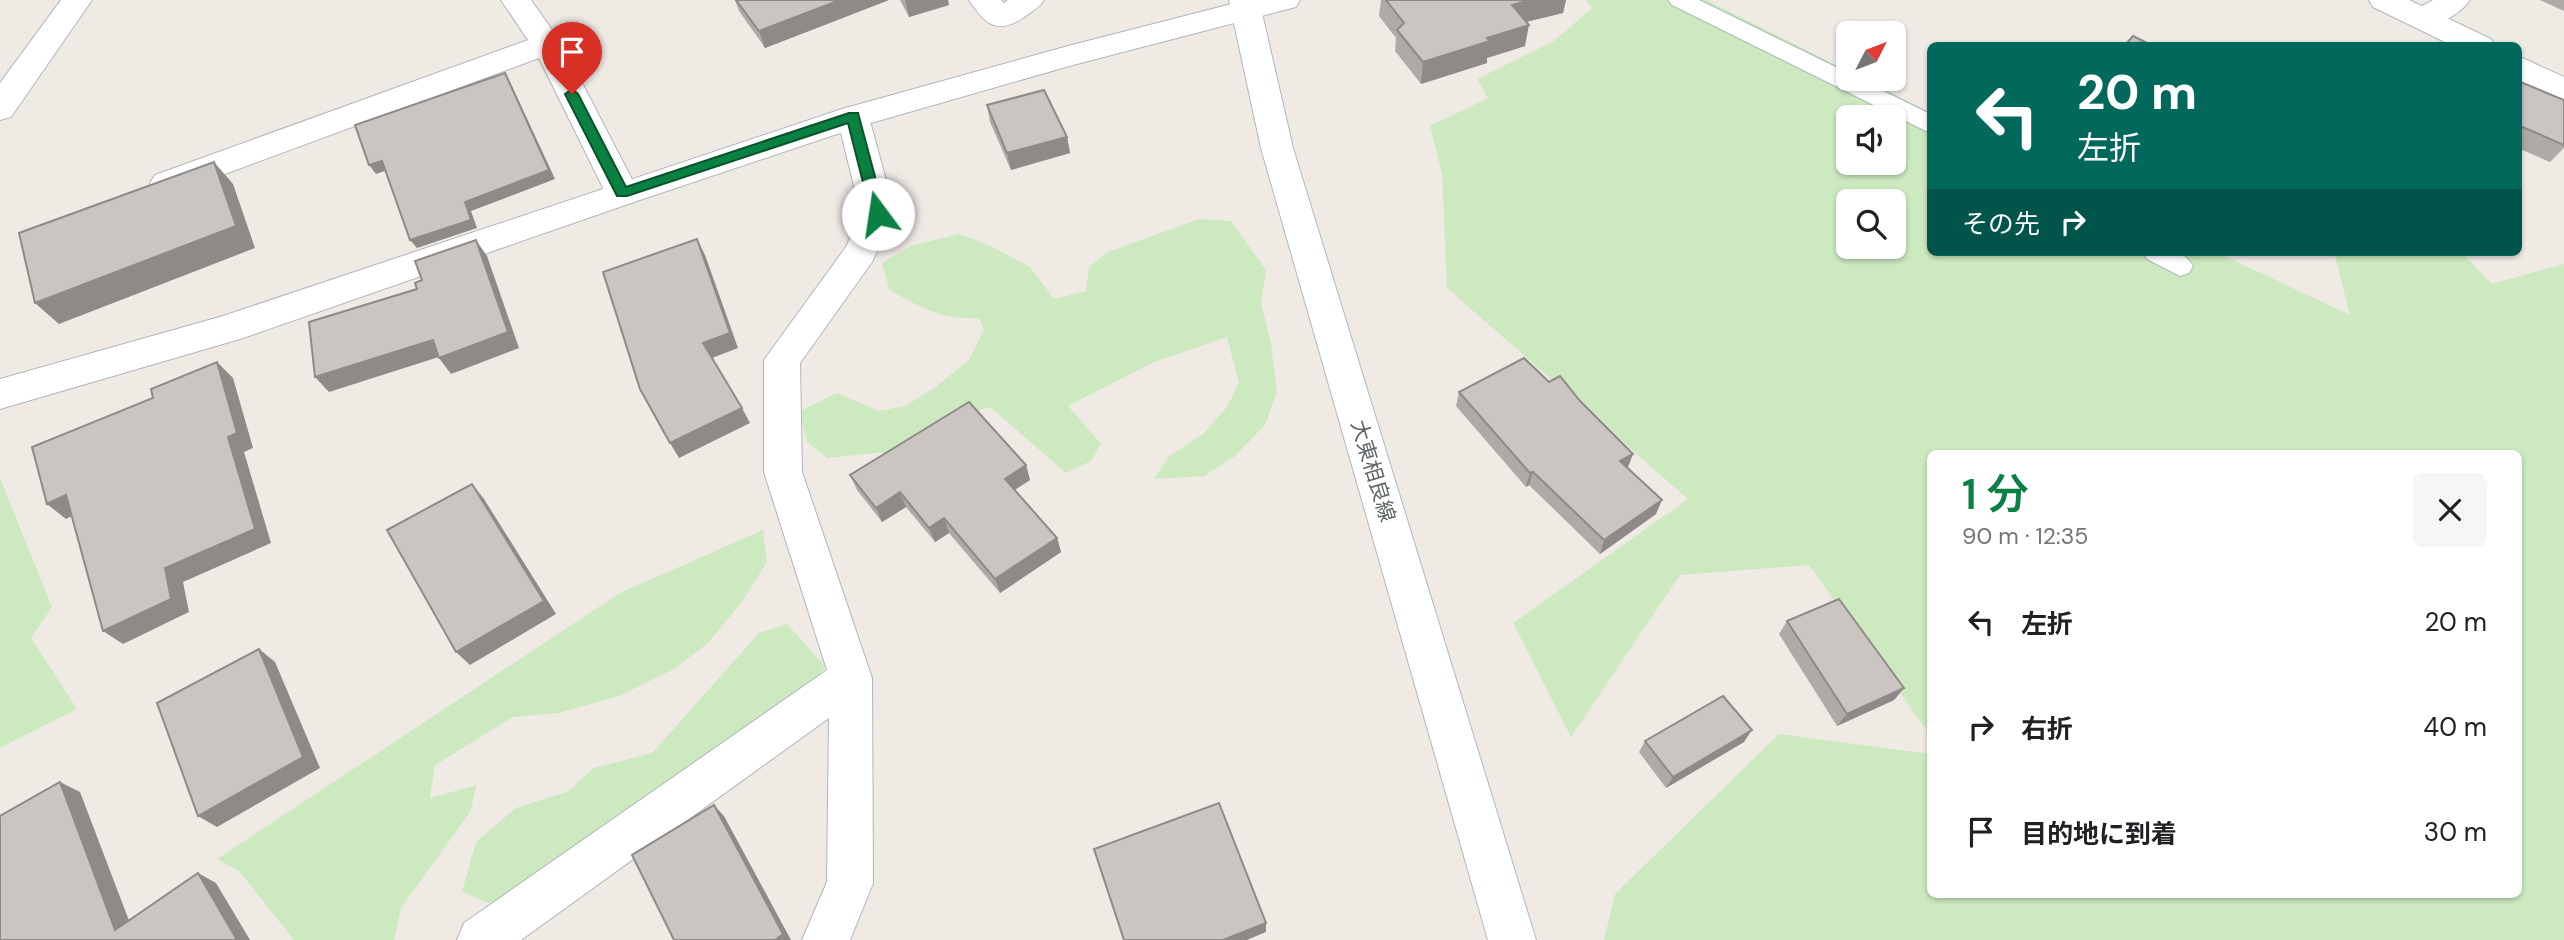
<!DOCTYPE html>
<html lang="ja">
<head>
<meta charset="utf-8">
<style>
  body { margin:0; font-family:"DM Sans","Noto Sans JP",sans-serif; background:#f6f6f6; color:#202124; height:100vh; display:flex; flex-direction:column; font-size:26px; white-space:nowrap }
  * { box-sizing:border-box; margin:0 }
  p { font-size:23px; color:#757577 }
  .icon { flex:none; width:38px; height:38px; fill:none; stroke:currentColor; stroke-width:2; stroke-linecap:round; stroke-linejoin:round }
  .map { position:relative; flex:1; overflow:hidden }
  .drawer { position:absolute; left:1927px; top:450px; width:595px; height:448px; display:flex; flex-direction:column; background:#fff; border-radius:10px; box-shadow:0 2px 5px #0004 }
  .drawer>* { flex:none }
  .hud { position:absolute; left:1927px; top:42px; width:595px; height:214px; border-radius:10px; box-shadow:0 2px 5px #0004; background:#00695c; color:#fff; overflow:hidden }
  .needle { width:46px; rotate:48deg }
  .tools { position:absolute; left:1836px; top:21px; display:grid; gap:14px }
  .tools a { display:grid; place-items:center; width:70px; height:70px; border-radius:10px; background:#fff; box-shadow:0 2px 5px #0004; font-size:35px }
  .pin { position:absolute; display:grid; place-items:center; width:60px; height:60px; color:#fff; margin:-72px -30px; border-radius:50% 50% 50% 0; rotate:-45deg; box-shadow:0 0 7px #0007 }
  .pin .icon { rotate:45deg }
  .me { position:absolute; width:77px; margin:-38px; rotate:346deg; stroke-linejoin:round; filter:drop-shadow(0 0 5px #0008) }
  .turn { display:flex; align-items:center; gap:24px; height:147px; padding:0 35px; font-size:32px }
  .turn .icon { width:91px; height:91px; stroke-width:2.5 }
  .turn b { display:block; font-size:49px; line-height:60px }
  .then { display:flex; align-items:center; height:66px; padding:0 35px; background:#0003; gap:14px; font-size:26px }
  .round { display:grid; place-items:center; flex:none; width:74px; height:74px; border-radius:10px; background:#f6f6f6 }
  .summary { display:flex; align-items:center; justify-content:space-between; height:119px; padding:0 35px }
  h1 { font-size:42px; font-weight:600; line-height:52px; color:#0b8043 }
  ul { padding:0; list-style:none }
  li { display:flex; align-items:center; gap:21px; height:105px; padding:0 35px }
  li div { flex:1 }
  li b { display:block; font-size:26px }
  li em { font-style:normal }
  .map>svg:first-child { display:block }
</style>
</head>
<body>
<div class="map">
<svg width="2564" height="940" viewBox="0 0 2564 940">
  <rect width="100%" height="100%" fill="#f0eae5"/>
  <g fill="#cde9c0" fill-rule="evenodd">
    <path d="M1586 0H1707L1848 71V79H1864L1930 112V252H2216L2350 315 2334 252H2461L2492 284 2564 264V940H1604L1615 894 1779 734 1930 754V894H2518V453H1930V735L1809 565 1680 575 1571 737 1513 623 1688 499 1447 288 1442 174 1430 126 1488 98 1477 79 1554 41 1592 8ZM1848 117H1894V163H1848ZM1848 201H1894V247H1848Z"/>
    <path d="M1199 219 1231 221 1266 270 1261 303 1271 343 1277 392 1265 425 1235 456 1204 476 1154 479 1168 457 1203 434 1227 407 1239 383 1227 337 1154 362 1068 406 1101 444 1091 461 1066 473 990 407 951 418 896 451 827 458 807 442 800 411 837 393 879 411 905 406 934 388 969 360 984 329 979 318C942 320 920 308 889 289L882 263 911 246 959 234 989 245 1030 267 1054 299 1086 291 1089 267 1108 252Z"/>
    <path d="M0 478 52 607 31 638 77 709 0 748Z"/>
    <path d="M763 530 767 562 741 603 708 643 674 669 619 696 559 713 513 717 435 765 430 798 477 785 470 812 401 908 394 940H294L239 871 217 859 620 593Z"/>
    <path d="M787 624 825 666 811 688 536 890 489 903 462 892 476 842 516 808 567 792 594 768 652 753 759 633Z"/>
  </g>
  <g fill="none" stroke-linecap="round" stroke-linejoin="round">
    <defs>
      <g id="service">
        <path d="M1668 0H1699L1848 73V79H1859L1930 114V133L1672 5Z"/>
        <path d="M2143 252C2161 252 2183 247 2193 266L2189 273 2180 276 2147 259Z"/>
      </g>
      <g id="minor">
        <path d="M501 0H531L562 44 639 193 634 202 622 205 610 202 539 58 179 191 167 195 155 191 150 183 155 175 528 40Z"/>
        <path d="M969 0H1001L1004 3 1008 0H1044C1039 8 1031 12 1023 18 996 35 985 24 969 0Z"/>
        <path d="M2433 0H2470C2459 16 2432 30 2413 25L2409 18 2413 11Z"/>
        <path d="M853 106 864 109 869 117 895 214 872 262 800 363 802 472 872 678 873 883 850 940H802L827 882 829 718 521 940H457L464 923 827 670 764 472V360L846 247 861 214 837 117 842 109Z"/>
      </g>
      <g id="tertiary">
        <path d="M61 0H92L11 117 0 120V83Z"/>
        <path d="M1247 0H1300L1296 7 1073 65 864 125 634 202 240 339 0 409V379L223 316 842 109 1068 46Z"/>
        <path d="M2369 0H2409L2491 39 2495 46H2453L2373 7Z"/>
        <path d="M2518 56 2564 77V102L2518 80Z"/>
      </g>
      <path id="secondary" d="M1229 0H1259L1293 148 1536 940H1488L1261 148Z"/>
    </defs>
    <use href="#service" stroke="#b0b6b8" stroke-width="2"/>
    <use href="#minor" stroke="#b0b6b8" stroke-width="2"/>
    <use href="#tertiary" stroke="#b0b6b8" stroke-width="2"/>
    <use href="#secondary" stroke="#b1b8bb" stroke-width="2"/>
    <use href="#service" fill="#fff" fill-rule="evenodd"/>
    <use href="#minor" fill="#fff" fill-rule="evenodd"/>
    <use href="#tertiary" fill="#fff" fill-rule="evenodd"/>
    <use href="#secondary" fill="#fff" fill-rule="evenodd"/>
  </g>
  <g fill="#afa9a7">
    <path d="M735 0H889L765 48 739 11Z"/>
    <path d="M900 0H948L949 5 909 17Z"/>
    <path d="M1381 0H1566L1563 13 1526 22 1525 46 1487 58V63L1421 84 1395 51 1396 38 1379 16Z"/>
    <path d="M2540 0H2564V11Z"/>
    <path d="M2518 81 2564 100V148L2550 162 2518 148Z"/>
    <path d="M987 105 1067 137 1070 153 1011 170 990 122Z"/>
    <path d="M2288 252H2298L2296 255Z"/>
    <path d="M1459 392 1628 467 1627 468 1656 514 1600 554 1529 485 1526 487 1456 406Z"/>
    <path d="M1026 465 1030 480 1015 490 1057 538 1061 552 1000 593 949 533 935 542 906 507 882 522 857 490 850 475Z"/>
    <path d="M1787 621 1904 688 1894 700 1837 726 1779 634Z"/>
    <path d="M1645 741 1744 742 1666 788 1639 752Z"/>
  </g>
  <g fill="#8e8a88">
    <path d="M840 0H889L765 48 759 31Z"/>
    <path d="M905 0H948L949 5 909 17Z"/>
    <path d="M1531 0H1566L1563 13 1508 26 1512 5Z"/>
    <path d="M1529 25 1525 46 1487 58V63L1421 84 1423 62 1487 38Z"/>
    <path d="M505 73 510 82 555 179 471 211 477 228 417 248 410 240Z"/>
    <path d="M1067 137 1070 153 1011 170 1007 153Z"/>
    <path d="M382 161 388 170 376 174 369 165Z"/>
    <path d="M214 162 233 184 255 248 59 324 35 303Z"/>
    <path d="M697 239 705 255 738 348 712 358 703 343Z"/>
    <path d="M476 240 487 256 519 348 451 374 439 358Z"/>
    <path d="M433 340 445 355 329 392 315 377Z"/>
    <path d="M217 362 233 378 253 448 244 452 271 543 183 582 189 612 123 644 103 631 165 568Z"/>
    <path d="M742 408 750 423 679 458 670 443Z"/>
    <path d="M1633 454 1628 467 1616 475 1620 461Z"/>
    <path d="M1026 465 1030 480 1009 493 1005 479Z"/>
    <path d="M1533 472 1529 485 1526 487 1530 473Z"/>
    <path d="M472 484 484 499 556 614 470 665 456 652Z"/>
    <path d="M900 492 906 507 882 522 876 508Z"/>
    <path d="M66 495 85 510 66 519 47 504Z"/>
    <path d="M1662 500 1656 514 1600 554 1604 540Z"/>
    <path d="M944 518 949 533 935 542 929 528Z"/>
    <path d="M1057 538 1061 552 1000 593 995 579Z"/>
    <path d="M259 649 275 662 320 768 217 827 198 816Z"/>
    <path d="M1904 688 1894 700 1837 726 1847 714Z"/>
    <path d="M1752 730 1744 742 1666 788 1673 777Z"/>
    <path d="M60 782 80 792 136 939 115 930Z"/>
    <path d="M714 805 724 816 791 940H775Z"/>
    <path d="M198 873 216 883 250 940H237Z"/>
    <path d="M1266 923V932L1247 940H1223Z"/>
  </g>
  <g fill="#cbc5c2" stroke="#8e8a88" stroke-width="2">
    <path d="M736 0H840L759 31Z"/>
    <path d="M1386 0H1531L1512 5 1529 25 1487 38 1490 41 1423 62 1397 30 1404 23Z"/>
    <path d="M2133 36 2153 46H2124Z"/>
    <path d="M505 73 549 170 465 202 471 220 410 240 382 161 369 165 355 125Z"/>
    <path d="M2518 81 2564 100V145L2518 125Z"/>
    <path d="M1044 90 1067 137 1007 153 987 105Z"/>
    <path d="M214 162 236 226 35 303 19 233Z"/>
    <path d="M697 239 730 333 703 343 742 408 670 443 640 389 603 272Z"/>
    <path d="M476 240 508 332 439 358 433 340 315 377 309 322 417 289 415 283 422 280 415 261Z"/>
    <path d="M1524 358 1549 382 1560 376 1580 401 1633 454 1620 461 1662 500 1604 540 1533 472 1530 473 1459 392Z"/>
    <path d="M217 362 237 433 228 437 255 529 165 568 171 599 103 631 66 495 47 504 32 447 153 398 151 389Z"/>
    <path d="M969 402 1026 465 1005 479 1057 538 995 579 944 518 929 528 900 492 876 508 850 475Z"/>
    <path d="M472 484 544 601 456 652 387 530Z"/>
    <path d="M1839 599 1904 688 1847 714 1787 621Z"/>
    <path d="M259 649 303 757 198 816 157 703Z"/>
    <path d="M1723 696 1752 730 1673 777 1645 741Z"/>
    <path d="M60 782 115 930 198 873 237 940H0V816Z"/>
    <path d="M1219 803 1266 923 1223 940H1124L1094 849Z"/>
    <path d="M714 805 783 934 775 940H674L632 855Z"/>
  </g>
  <path fill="#0b8043" stroke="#07532c" stroke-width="2" d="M572 89 578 94 626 187 849 113H858L885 214 878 219 871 214 848 123 627 196H617L565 94Z"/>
  <g text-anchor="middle" stroke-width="6" stroke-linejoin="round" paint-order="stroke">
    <g font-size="21" fill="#5d6466" stroke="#fff">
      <text transform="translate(1373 471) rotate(73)" y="7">大東相良線</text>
    </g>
  </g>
</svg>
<div class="tools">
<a><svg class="needle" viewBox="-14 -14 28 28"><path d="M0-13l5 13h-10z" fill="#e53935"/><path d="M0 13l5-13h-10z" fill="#757577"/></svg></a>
<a><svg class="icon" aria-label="sound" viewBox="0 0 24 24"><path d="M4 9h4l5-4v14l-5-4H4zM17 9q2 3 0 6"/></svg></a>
<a><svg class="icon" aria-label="search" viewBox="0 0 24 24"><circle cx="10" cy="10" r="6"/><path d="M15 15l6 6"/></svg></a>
</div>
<div class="pin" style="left:572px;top:94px;background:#d93025"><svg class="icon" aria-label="arrive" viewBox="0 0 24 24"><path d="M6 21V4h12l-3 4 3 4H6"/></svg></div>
<svg class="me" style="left:878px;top:214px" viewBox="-20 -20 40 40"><circle r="19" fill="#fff"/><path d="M0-13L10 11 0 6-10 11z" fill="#0b8043"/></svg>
<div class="hud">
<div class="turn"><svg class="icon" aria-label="left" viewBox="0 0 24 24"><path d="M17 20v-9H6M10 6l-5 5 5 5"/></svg><div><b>20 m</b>左折</div></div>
<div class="then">その先<svg class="icon" aria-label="right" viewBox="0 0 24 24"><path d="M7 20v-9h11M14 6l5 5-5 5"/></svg></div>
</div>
<section class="drawer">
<div class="summary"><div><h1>1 分</h1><p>90 m · 12:35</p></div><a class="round"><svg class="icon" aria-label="close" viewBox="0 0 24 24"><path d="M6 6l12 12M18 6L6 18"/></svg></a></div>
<ul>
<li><svg class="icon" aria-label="left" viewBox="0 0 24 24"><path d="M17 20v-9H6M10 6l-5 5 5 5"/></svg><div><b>左折</b></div><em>20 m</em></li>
<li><svg class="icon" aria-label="right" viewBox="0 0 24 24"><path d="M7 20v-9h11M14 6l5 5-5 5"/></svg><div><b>右折</b></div><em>40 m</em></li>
<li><svg class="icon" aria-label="arrive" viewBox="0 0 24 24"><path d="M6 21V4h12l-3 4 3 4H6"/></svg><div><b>目的地に到着</b></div><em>30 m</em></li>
</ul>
</section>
</div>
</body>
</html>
